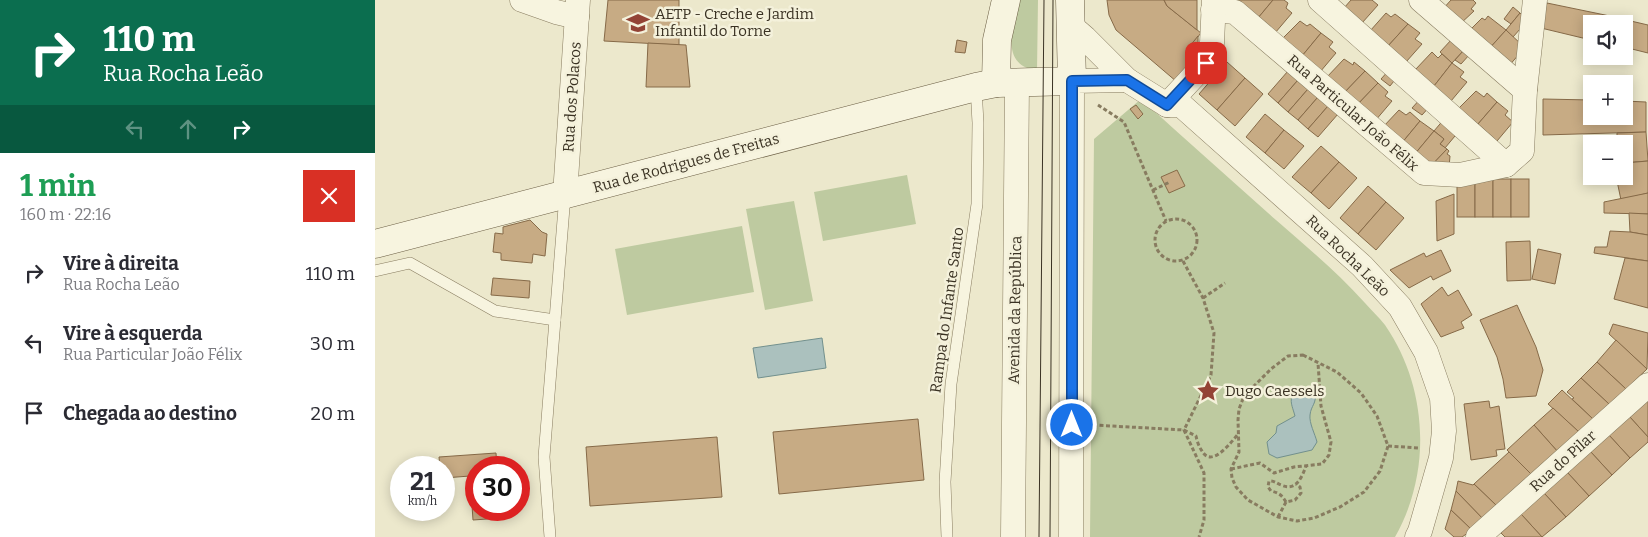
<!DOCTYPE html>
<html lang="pt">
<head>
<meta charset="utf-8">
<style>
  body { margin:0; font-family:Bitter,serif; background:#f7f7f7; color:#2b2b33; height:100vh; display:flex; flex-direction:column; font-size:19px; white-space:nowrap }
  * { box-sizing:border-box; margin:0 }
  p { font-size:16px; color:#7c7c81 }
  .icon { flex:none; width:28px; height:28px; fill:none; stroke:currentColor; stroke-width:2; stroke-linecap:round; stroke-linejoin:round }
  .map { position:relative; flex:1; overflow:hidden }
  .drawer { display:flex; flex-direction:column; background:#fff; width:375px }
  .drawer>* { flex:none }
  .banner { background:#0b6e4f; color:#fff; overflow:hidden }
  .tools { position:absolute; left:1208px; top:15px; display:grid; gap:10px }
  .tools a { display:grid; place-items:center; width:50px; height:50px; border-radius:0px; background:#fff; box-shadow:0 2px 12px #0003; font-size:25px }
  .speed { position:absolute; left:15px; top:456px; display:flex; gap:10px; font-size:25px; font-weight:700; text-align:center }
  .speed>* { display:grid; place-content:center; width:65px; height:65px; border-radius:50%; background:#fff; box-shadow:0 2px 12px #0003; line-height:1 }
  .speed small { font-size:12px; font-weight:400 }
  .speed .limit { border:8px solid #d22; background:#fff; color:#111 }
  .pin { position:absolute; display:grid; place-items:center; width:42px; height:42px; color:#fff; margin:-21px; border-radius:10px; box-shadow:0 2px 8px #0006 }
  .me { position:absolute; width:55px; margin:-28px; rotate:0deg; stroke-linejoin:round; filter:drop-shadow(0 0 4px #0008) }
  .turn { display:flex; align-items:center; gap:18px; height:105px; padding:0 20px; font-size:22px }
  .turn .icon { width:65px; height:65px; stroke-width:2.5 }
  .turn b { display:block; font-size:35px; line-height:42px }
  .lanes { display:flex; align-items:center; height:48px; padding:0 20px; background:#0003; justify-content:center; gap:25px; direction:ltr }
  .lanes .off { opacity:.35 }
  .round { display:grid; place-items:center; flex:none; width:52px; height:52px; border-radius:0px; background:#f7f7f7 }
  .headline { display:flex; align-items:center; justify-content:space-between; height:85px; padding:0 20px }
  h1 { font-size:30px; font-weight:700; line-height:38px; color:#1e9e55 }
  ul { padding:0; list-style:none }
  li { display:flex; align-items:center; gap:15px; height:70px; padding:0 20px }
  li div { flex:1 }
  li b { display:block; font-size:19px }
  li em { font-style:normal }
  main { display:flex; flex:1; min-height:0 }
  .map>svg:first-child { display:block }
</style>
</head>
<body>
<main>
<section class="drawer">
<div class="banner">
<div class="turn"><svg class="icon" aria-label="right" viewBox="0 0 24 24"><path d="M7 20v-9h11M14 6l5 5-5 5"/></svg><div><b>110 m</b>Rua Rocha Leão</div></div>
<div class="lanes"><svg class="icon off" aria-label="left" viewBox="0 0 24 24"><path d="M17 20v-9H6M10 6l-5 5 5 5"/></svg><svg class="icon off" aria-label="ahead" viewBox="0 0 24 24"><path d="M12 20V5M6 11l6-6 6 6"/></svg><svg class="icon" aria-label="right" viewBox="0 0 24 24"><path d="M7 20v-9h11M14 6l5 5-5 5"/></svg></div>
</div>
<div class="headline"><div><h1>1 min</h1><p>160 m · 22:16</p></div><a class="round" style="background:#d93025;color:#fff"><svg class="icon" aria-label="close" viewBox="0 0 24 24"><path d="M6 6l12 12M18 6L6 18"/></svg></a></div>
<ul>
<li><svg class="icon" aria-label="right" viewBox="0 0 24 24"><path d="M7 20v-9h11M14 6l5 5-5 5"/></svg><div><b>Vire à direita</b><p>Rua Rocha Leão</p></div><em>110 m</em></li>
<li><svg class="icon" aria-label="left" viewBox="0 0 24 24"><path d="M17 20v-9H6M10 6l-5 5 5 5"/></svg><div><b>Vire à esquerda</b><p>Rua Particular João Félix</p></div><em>30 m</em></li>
<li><svg class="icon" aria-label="arrive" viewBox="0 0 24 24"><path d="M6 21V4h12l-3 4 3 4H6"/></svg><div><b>Chegada ao destino</b></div><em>20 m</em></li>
</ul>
</section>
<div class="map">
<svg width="1273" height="537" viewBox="0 0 1273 537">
  <rect width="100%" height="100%" fill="#ece8cc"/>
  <g fill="#becaa0">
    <path d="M644 0H663L662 71C623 64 639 27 644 0Z"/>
    <path d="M766 99C811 140 856 180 901 220 932 247 963 273 990 303 996 310 1004 317 1010 325 1053 387 1057 472 1020 537H715L719 139Z"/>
    <path d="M532 175 541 224 448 241 439 192Z"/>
    <path d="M419 201 438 301 390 310 371 209Z"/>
    <path d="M367 226 379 292 252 315 240 249Z"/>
  </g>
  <g fill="#abc1be" stroke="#72908d">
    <path d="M447 338 451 368 383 378 378 348Z"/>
    <path d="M923 390 940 392C942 404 936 405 935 415 934 423 940 434 942 442L937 450 902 458 894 454 892 442 901 433 902 426 920 416C917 405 912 397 923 390Z"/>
  </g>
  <g fill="#c7ab84" stroke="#866a48">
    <path d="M233 0H304V45L229 41Z"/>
    <path d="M732 0H789L792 6 826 33 811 51 823 59 802 82 741 30 734 15Z"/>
    <path d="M789 0H822V30L792 6Z"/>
    <path d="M863 0H898L883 18Z"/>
    <path d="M898 0H909L913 3 911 8 917 13 900 33 883 18Z"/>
    <path d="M976 0H997L1003 5 987 23 969 8Z"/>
    <path d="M1076 0H1098L1101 3 1096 9 1099 11 1084 25 1067 10Z"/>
    <path d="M1172 3 1230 15 1228 24H1216V40L1166 28Z"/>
    <path d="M1138 7 1145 13 1136 24 1129 19Z"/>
    <path d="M1011 13 1016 17 1020 14 1033 24 1013 46 995 31Z"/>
    <path d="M1145 13 1153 20 1138 37 1131 30Z"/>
    <path d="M1230 15 1273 25V53L1249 47V24H1228Z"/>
    <path d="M1113 16 1131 30 1113 50 1092 33 1107 18 1110 20Z"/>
    <path d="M925 21 932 26 935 24 946 33 927 56 907 39Z"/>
    <path d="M1033 24 1045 33 1040 39 1047 44 1031 62 1013 46Z"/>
    <path d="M1131 30 1147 45 1145 53 1133 67 1113 50Z"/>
    <path d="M946 33 958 42 954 47 961 53 945 72 927 56Z"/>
    <path d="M823 36V59L811 51Z"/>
    <path d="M1077 39 1089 50 1077 63 1065 52Z"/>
    <path d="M582 40 592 42 590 53 580 52Z"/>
    <path d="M273 43 311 45 315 87H271Z"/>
    <path d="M1089 50 1095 54 1086 64 1080 60Z"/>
    <path d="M1057 52 1063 58 1067 54 1077 63 1059 86 1040 70Z"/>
    <path d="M969 59 978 65 979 62 990 71 969 93 951 78Z"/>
    <path d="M852 62 870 78 842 110 824 94Z"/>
    <path d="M1077 63 1089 72 1085 77 1092 82 1076 101 1059 86Z"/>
    <path d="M1015 69 1023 76 1015 86 1006 79Z"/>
    <path d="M913 71 923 80 903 103 893 94Z"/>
    <path d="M990 71 1003 83 982 105 969 93Z"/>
    <path d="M870 78 888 94 860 126 842 110Z"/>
    <path d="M923 80 933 89 913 112 903 103Z"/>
    <path d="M1003 83 1013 92 1010 96 1017 101 1000 121 982 105Z"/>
    <path d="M933 89 943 97 923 120 913 112Z"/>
    <path d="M1101 91 1109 97 1112 93 1122 102 1103 124 1084 108Z"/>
    <path d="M943 97 953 106 933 129 923 120Z"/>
    <path d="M1047 97 1056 105 1047 115 1037 108Z"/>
    <path d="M1168 99 1216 100V116H1249V101L1271 102V132L1168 135Z"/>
    <path d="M1122 102 1133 111 1130 115 1138 122 1122 141 1103 124Z"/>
    <path d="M761 105 768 114 763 119 755 109Z"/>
    <path d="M953 106 963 114 943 137 933 129Z"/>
    <path d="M1024 110 1031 115 1035 112 1045 121 1026 144 1008 127Z"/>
    <path d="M890 114 909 130 890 153 871 137Z"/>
    <path d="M1070 118 1085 130 1070 148 1065 144 1069 139 1059 131Z"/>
    <path d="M1045 121 1059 131 1039 155 1026 144Z"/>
    <path d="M909 130 929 146 909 169 890 153Z"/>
    <path d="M1059 131 1069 139 1065 144 1072 149 1054 168 1039 155Z"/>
    <path d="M1271 132 1273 161 1249 163V144H1242V133Z"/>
    <path d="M946 146 964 162 936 193 917 177Z"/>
    <path d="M1072 149 1074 151 1072 154 1075 156 1074 167 1054 168Z"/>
    <path d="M1273 161V193L1246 200 1241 176H1249V163Z"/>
    <path d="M964 162 982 178 954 209 936 193Z"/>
    <path d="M802 170 810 186 794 193 786 177Z"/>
    <rect x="1082" y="179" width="18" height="38"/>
    <rect x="1100" y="179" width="18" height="38"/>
    <rect x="1118" y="179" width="18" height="38"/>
    <rect x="1136" y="179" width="18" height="38"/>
    <path d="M993 186 1011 202 983 234 965 218Z"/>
    <path d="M1273 193V214L1229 213V202Z"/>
    <path d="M1079 194V234L1062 241 1061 201Z"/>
    <path d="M1011 202 1029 218 1001 250 983 234Z"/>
    <path d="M1254 213 1273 214V235L1255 232Z"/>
    <path d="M155 220 167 232 172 234 170 256 158 254 157 263 126 260V253L118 252 120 233 128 234V227Z"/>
    <path d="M1235 231 1255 232 1273 235V261L1219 253 1220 247H1232Z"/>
    <path d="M1155 241 1156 280 1132 281 1131 242Z"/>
    <path d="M1163 249 1186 254 1180 284 1157 279Z"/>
    <path d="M1066 250 1076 271 1058 280 1056 276 1034 288 1015 270 1049 253 1051 257Z"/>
    <path d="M1250 258 1273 261V308L1239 299Z"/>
    <path d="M118 278 155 281 154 298 116 295Z"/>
    <path d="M1067 287 1073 296 1083 290 1097 315 1086 322 1089 328 1066 337 1046 304Z"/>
    <path d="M1142 305 1161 347 1168 370 1161 396 1131 398 1128 379 1122 357 1105 320Z"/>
    <path d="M1238 324 1273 333 1272 369 1234 334Z"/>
    <path d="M1241 340 1272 369 1251 389 1222 362Z"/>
    <path d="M1222 362 1251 389 1234 404 1206 378Z"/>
    <path d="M1206 378 1234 404 1218 419 1197 399 1199 398 1192 392Z"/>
    <path d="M1187 390 1218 419 1204 432 1173 404Z"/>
    <path d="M1273 398V437L1254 416Z"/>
    <path d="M1114 401 1115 408 1124 406 1130 449 1121 450 1122 456 1096 460 1089 404Z"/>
    <path d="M1178 408 1204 432 1183 452 1159 425Z"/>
    <path d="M1254 416 1273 437V442L1255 458 1233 434Z"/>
    <path d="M543 419 549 480 404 494 398 432Z"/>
    <path d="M1159 425 1183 452 1157 475 1132 450Z"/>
    <path d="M1233 434 1255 458 1237 475 1215 451Z"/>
    <path d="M342 437 347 497 215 506 211 447Z"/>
    <path d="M1215 451 1237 475 1214 496 1192 472Z"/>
    <path d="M1134 452 1157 475 1123 507 1099 484Z"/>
    <path d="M121 453 122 468H101V510H125L126 518 98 520 95 476 69 478V468H65L64 457Z"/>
    <path d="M1192 472 1214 496 1191 517 1169 493Z"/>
    <path d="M1083 481 1098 485 1099 484 1123 507 1109 520 1081 491Z"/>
    <path d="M1081 491 1109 520 1097 530 1076 510Z"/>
    <path d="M1169 493 1191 517 1167 537 1146 514Z"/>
    <path d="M1076 510 1097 530 1087 537H1079L1070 529Z"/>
    <path d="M1146 514 1167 537H1130L1126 533Z"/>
  </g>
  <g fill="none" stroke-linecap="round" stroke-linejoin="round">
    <defs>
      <g id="service">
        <path d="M0 271 35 263 120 311 180 320"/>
        <path d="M175 537 169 457 190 195"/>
        <path d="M572 537 570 482 576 384 602 204 603 123 601 87"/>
      </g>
      <g id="minor">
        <path d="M147 0 181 12 202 17"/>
        <path d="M945 0 1131 165"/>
        <path d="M1046 0 1150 90"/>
        <path d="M838 10 860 12 1049 173 1085 175 1131 165 1147 151 1150 90 1160 0"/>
        <path d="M695 25 710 38 752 80 792 105H806L987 266 1025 307 1051 352 1067 398 1069 431 1066 458 1045 531 1042 537"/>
        <path d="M792 105 831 63 837 43 839 0"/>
        <path d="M190 195 203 0"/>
        <path d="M638 537 642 83"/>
        <path d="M696 537 697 81 752 80"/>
        <path d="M1103 537 1273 385"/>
      </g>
      <g id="secondary">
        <path d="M621 83 622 40 631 0"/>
        <path d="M0 244 601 87 621 83 697 81 695 0"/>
      </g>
    </defs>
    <use href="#service" stroke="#887c60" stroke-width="12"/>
    <use href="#minor" stroke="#887c60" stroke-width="25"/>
    <use href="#secondary" stroke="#6a5d43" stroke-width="29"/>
    <g stroke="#887c60" stroke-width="3" stroke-dasharray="4 2.5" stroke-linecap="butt">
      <path d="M723 105 749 122 791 221"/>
      <path d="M778 190 795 182"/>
      <circle cx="801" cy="240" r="21"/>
      <path d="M808 261 828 298 839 333 836 375 809 430 829 473V520L824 537"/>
      <path d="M828 298 850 283"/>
      <path d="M928 355 962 372 986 393 1002 416 1013 446 1005 471 989 492 965 507 939 518 922 521 903 517 873 500 861 487 857 478 856 469 864 452 863 420 864 409 869 396 896 369 913 356Z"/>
      <path d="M718 425 809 430 821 436C822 441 824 447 827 451 837 469 857 441 864 433"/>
      <path d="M1013 446 1044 448"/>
      <path d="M856 469 885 463 899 473 919 467 947 464 954 455 956 442 946 406 943 363"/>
      <path d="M911 502C907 495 904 493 896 491L893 487 894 481C900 481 901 483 906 485 921 492 927 477 931 466"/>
      <path d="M903 517 911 502 920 500 926 493 925 487 921 484"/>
    </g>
    <use href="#service" stroke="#f7f4df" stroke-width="11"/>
    <use href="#minor" stroke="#f7f4df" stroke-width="24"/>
    <use href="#secondary" stroke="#f7f4df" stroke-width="28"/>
    <g stroke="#3a3223" stroke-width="1">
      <path d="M664 537 669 0"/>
      <path d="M675 537 678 0"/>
    </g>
  </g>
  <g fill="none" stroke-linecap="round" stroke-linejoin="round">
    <defs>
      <path id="route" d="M697 425V81L752 80 792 105 831 63"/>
    </defs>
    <use href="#route" stroke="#114b97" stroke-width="12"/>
    <use href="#route" stroke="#1a73e8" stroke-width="9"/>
  </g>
  <defs>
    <symbol id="school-bare" viewBox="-9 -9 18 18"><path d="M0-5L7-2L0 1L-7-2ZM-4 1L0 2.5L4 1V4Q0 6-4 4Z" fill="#934335" stroke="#f4f1db" stroke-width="2.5" paint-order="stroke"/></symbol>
    <symbol id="sight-bare" viewBox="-9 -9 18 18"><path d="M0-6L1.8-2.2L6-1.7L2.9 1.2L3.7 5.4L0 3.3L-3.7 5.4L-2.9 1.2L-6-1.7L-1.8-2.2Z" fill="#934335" stroke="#f4f1db" stroke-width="2.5" paint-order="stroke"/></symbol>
  </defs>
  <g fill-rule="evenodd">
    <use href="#school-bare" x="247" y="7" width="32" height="32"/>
    <use href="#sight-bare" x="817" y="375" width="32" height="32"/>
  </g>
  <g text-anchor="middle" stroke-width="5" stroke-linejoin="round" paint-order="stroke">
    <g font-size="15" fill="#3a3223" stroke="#f4f1db" text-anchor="start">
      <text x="280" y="19">AETP - Creche e Jardim<tspan x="280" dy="17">Infantil do Torne</tspan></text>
      <text x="850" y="396">Dugo Caessels</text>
    </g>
    <g font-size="15" fill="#3a3223" stroke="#f4f1db">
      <text transform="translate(197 97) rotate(-86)" y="5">Rua dos Polacos</text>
      <text transform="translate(978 113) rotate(41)" y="5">Rua Particular João Félix</text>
      <text transform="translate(311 163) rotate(-15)" y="5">Rua de Rodrigues de Freitas</text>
      <text transform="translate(973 256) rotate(44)" y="5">Rua Rocha Leão</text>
      <text transform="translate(572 310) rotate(-82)" y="5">Rampa do Infante Santo</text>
      <text transform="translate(640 310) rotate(-89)" y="5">Avenida da República</text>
      <text transform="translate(1188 461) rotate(-42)" y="5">Rua do Pilar</text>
    </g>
  </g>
</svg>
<div class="tools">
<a><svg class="icon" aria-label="sound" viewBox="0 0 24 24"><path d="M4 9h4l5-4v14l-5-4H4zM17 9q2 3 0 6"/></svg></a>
<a>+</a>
<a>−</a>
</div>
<div class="speed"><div>21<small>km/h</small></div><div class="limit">30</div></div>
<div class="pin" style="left:831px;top:63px;background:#d93025"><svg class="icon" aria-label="arrive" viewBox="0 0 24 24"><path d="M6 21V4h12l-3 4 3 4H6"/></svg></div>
<svg class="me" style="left:697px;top:425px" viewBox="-20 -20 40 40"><circle r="17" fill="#1a73e8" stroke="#fff" stroke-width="3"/><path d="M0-11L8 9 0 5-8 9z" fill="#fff"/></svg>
</div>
</main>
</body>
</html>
